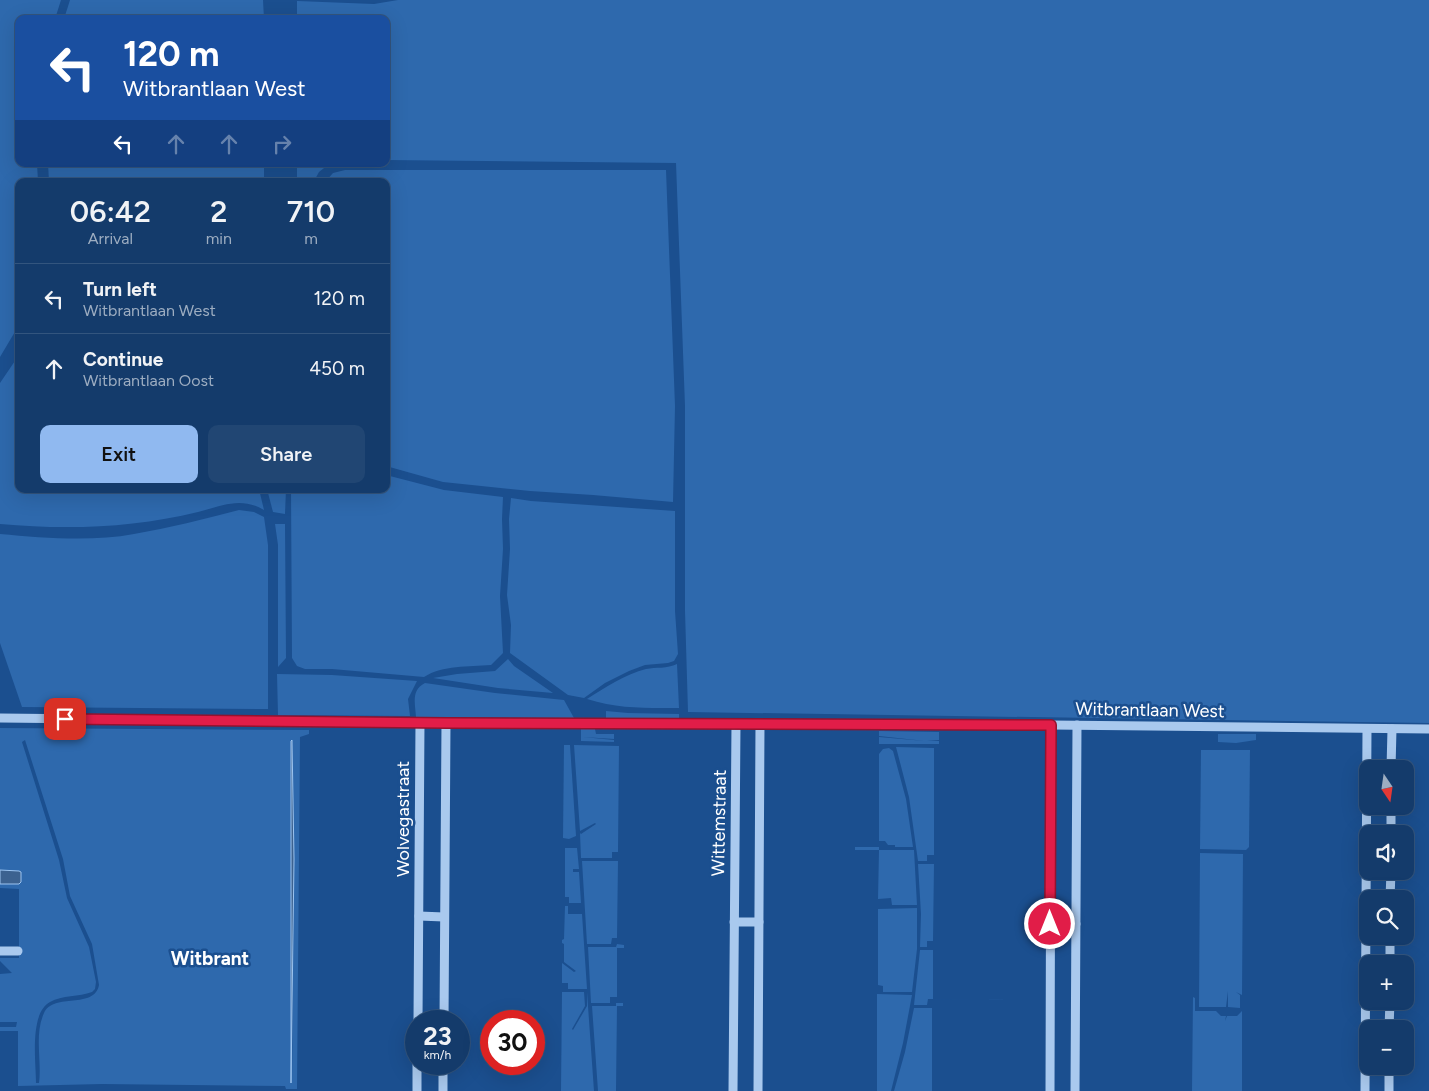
<!DOCTYPE html>
<html lang="en">
<head>
<meta charset="utf-8">
<style>
  body { margin:0; font-family:Figtree,sans-serif; background:#214673; color:#f1f3f6; height:100vh; display:flex; flex-direction:column; font-size:19px; white-space:nowrap }
  * { box-sizing:border-box; margin:0 }
  p { font-size:16px; color:#9dadc1 }
  .icon { flex:none; width:28px; height:28px; fill:none; stroke:currentColor; stroke-width:2; stroke-linecap:round; stroke-linejoin:round }
  .map { position:relative; flex:1; overflow:hidden }
  .drawer { position:absolute; left:15px; top:178px; width:375px; height:315px; display:flex; flex-direction:column; background:#143b6b; border-radius:10px; box-shadow:0 5px 20px #0002,0 0 0 1px #33557e }
  .drawer>* { flex:none }
  .top-card { position:absolute; left:15px; top:15px; width:375px; height:152px; border-radius:10px; box-shadow:0 5px 20px #0002,0 0 0 1px #33557e; background:#1a4fa0; color:#fff; overflow:hidden }
  .needle { width:32px; rotate:167deg }
  .buttons { position:absolute; left:1359px; top:760px; display:grid; gap:10px }
  .buttons a { display:grid; place-items:center; width:55px; height:55px; border-radius:10px; background:#143b6b; box-shadow:0 5px 20px #0002,0 0 0 1px #33557e; font-size:25px }
  .speed { position:absolute; left:405px; top:1010px; display:flex; gap:10px; font-size:25px; font-weight:700; text-align:center }
  .speed>* { display:grid; place-content:center; width:65px; height:65px; border-radius:50%; background:#143b6b; box-shadow:0 5px 20px #0002,0 0 0 1px #33557e; line-height:1 }
  .speed small { font-size:12px; font-weight:400 }
  .speed .limit { border:8px solid #d22; background:#fff; color:#111 }
  .pin { position:absolute; display:grid; place-items:center; width:42px; height:42px; color:#fff; margin:-21px; border-radius:10px; box-shadow:0 2px 8px #0006 }
  .me { position:absolute; width:55px; margin:-28px; rotate:0deg; stroke-linejoin:round; filter:drop-shadow(0 0 4px #0008) }
  .turn { display:flex; align-items:center; gap:18px; height:105px; padding:0 25px; font-size:22px }
  .turn .icon { width:65px; height:65px; stroke-width:2.5 }
  .turn b { display:block; font-size:35px; line-height:42px }
  .lanes { display:flex; align-items:center; height:48px; padding:0 25px; background:#0003; justify-content:center; gap:25px; direction:ltr }
  .lanes .off { opacity:.35 }
  .eta { display:flex; justify-content:space-evenly; align-items:center; height:85px; text-align:center }
  .eta b { font-size:30px; font-weight:600; line-height:35px }
  .action { display:flex; gap:10px; margin-top:auto; padding:10px 25px }
  .action a { flex:1; height:58px; border-radius:10px; background:#90b9f0; color:#111; font-size:20px; font-weight:600; line-height:58px; text-align:center }
  .action a+a { background:#214673; color:#f1f3f6 }
  ul { padding:0; list-style:none }
  li { display:flex; align-items:center; gap:15px; height:70px; padding:0 25px; border-top:1px solid #33557e }
  li div { flex:1 }
  li b { display:block; font-size:19px }
  li em { font-style:normal }
  .map>svg:first-child { display:block }
</style>
</head>
<body>
<div class="map">
<svg width="1429" height="1091" viewBox="0 0 1429 1091">
  <rect width="100%" height="100%" fill="#1b4f8f"/>
  <g fill="#2e69ad" fill-rule="evenodd">
    <path d="M0 0H61L55 19H19V164H37L38 181H19V286L16 330 0 357Z"/>
    <path d="M70 0H263L264 19H64Z"/>
    <path d="M398 0H1429V723L688 712 685 611V406L676 163 386 160V19H297V1L374 4Z"/>
    <path d="M48 164H264V181H49Z"/>
    <path d="M297 164H329L319 172 314 181H297Z"/>
    <path d="M345 170H666L675 406 673 502 593 495 530 491 443 482 386 466V181H326L333 173Z"/>
    <path d="M19 355V489H259L264 510C240 496 222 506 198 512 133 528 67 530 0 524V383Z"/>
    <path d="M386 475 444 490 503 497 502 519 503 549 500 596 503 653 491 665C468 667 443 665 424 677L332 669H305L297 666 292 658 291 489H386Z"/>
    <path d="M267 489H286L285 514 273 512Z"/>
    <path d="M511 498 531 501 675 511V611L678 654 674 661 668 663 645 665 629 671 605 683 584 698 568 695 510 653 511 625 507 595 510 549 509 519Z"/>
    <path d="M239 510 254 512 264 517 268 545V709L22 707 0 643V534C43 538 92 542 134 534 169 528 204 519 239 510Z"/>
    <path d="M275 524H285L286 658 278 667V545Z"/>
    <path d="M508 659 514 666 553 693 498 688 433 678 457 674 495 671Z"/>
    <path d="M677 664 679 708C645 708 619 709 587 699 604 688 626 674 646 669 656 667 667 669 677 664Z"/>
    <path d="M277 674 332 675 417 681 408 699 410 716 278 715Z"/>
    <path d="M425 683 495 693 564 700 574 718 416 717C415 703 411 690 425 683Z"/>
    <path d="M606 711 628 713 679 714V719H606Z"/>
    <path d="M0 728 309 730V734L300 737 297 1089H286L285 1086 102 1084 18 1086V1031H0V1027H16L17 1022H0V974L12 973 0 961V958H19V889L0 888ZM25 740 63 859 70 896 92 944 99 985C94 1010 54 992 44 1013 34 1035 42 1061 39 1083H36C36 1063 29 1013 50 1002 62 995 79 997 92 992L95 989 96 982 89 947 67 898 59 860 22 742ZM292 740 294 859 292 1083 291 741Z"/>
    <path d="M581 729H595L596 734H614V739L583 737 614 740V742L581 741Z"/>
    <path d="M879 731 939 732V740L927 741H939V744H879V737L925 741 879 736Z"/>
    <path d="M1218 734H1256V740L1236 743 1218 742Z"/>
    <path d="M564 745H570L576 836 569 839 563 838Z"/>
    <path d="M574 745 619 746 618 852H612V858H581L580 833 581 834 596 824 595 823 580 831Z"/>
    <path d="M896 747 934 748V855H927V861H918L909 797Z"/>
    <path d="M889 748 893 751 906 799 913 847H895V845H888L885 841H879V754L883 749Z"/>
    <path d="M1201 750H1250L1249 847 1246 850 1200 849Z"/>
    <path d="M855 847H879V850H914L917 905H892L891 898 878 899 879 850H855Z"/>
    <path d="M565 848H577L579 869H573V872H579L581 903H569V897H565Z"/>
    <path d="M1200 853 1243 854 1242 995 1236 992 1240 995V1008L1228 1007V991L1226 1007H1199Z"/>
    <path d="M582 861H618L617 938H612L611 944H587Z"/>
    <path d="M918 864H934L933 941H927V947H920L921 914Z"/>
    <path d="M565 906H568V914H582L587 989H568V983H562V963L574 972 576 971 564 962V944L562 943V940L564 939Z"/>
    <path d="M917 908V949L912 992H883V986L878 985V909Z"/>
    <path d="M617 944 624 945V948H617V997H610V1003H591L588 947H616Z"/>
    <path d="M920 950H933V999L1042 1000 928 999 927 1005H914Z"/>
    <path d="M562 992H584L585 1006 572 1029 573 1030 587 1006V992L594 1091H561Z"/>
    <path d="M877 994 912 995 903 1043 891 1091H877Z"/>
    <path d="M1193 997 1195 998V1011H1216L1221 1016H1226L1225 1021 1227 1016H1237L1242 1011V1091H1192Z"/>
    <path d="M616 1003H623V1006H617L616 1091H598L592 1006H616Z"/>
    <path d="M914 1008H932V1091H894L905 1052Z"/>
  </g>
  <g fill="#3c6290" stroke="#9cc4f0">
    <path d="M292 740 294 859 291 1083V741Z"/>
    <path d="M0 870 19 871 21 872V882L19 884H0Z"/>
  </g>
  <g fill="none" stroke-linecap="round" stroke-linejoin="round">
    <g stroke="#a9c9ee" stroke-width="9">
      <path d="M0 718 446 723 1051 725 1429 729"/>
      <path d="M1391 769 1392 729"/>
      <path d="M1391 834V806"/>
      <path d="M1390 899 1391 871"/>
      <path d="M419 916 444 917"/>
      <path d="M734 922H759"/>
      <path d="M1050 924H1076"/>
      <path d="M0 951H18"/>
      <path d="M1390 964V936"/>
      <path d="M418 1021 420 722"/>
      <path d="M444 1021 446 723"/>
      <path d="M1389 1029 1390 1001"/>
      <path d="M417 1091V1064"/>
      <path d="M443 1091V1064"/>
      <path d="M733 1091 736 724"/>
      <path d="M758 1091 760 724"/>
      <path d="M1050 1091 1051 725"/>
      <path d="M1075 1091 1077 725"/>
      <path d="M1365 1091 1367 729"/>
      <path d="M1389 1091V1066"/>
    </g>
  </g>
  <g fill="none" stroke-linecap="round" stroke-linejoin="round">
    <defs>
      <path id="route" d="M65 719 446 723 1051 725 1050 924"/>
    </defs>
    <use href="#route" stroke="#92132f" stroke-width="12"/>
    <use href="#route" stroke="#e11d48" stroke-width="9"/>
  </g>
  <g text-anchor="middle" stroke-width="5" stroke-linejoin="round" paint-order="stroke">
    <g font-size="18" fill="#fff" stroke="#1b4f8f">
      <text transform="translate(1150 710) rotate(1)" y="6">Witbrantlaan West</text>
      <text transform="translate(403 819) rotate(-90)" y="6">Wolvegastraat</text>
      <text transform="translate(719 823) rotate(-89)" y="6">Wittemstraat</text>
    </g>
    <g font-size="19" font-weight="bold" fill="#fff" stroke="#1b4f8f">
      <text x="210" y="965">Witbrant</text>
    </g>
  </g>
</svg>
<div class="buttons">
<a><svg class="needle" viewBox="-14 -14 28 28"><path d="M0-13l5 13h-10z" fill="#e53935"/><path d="M0 13l5-13h-10z" fill="#9dadc1"/></svg></a>
<a><svg class="icon" aria-label="sound" viewBox="0 0 24 24"><path d="M4 9h4l5-4v14l-5-4H4zM17 9q2 3 0 6"/></svg></a>
<a><svg class="icon" aria-label="search" viewBox="0 0 24 24"><circle cx="10" cy="10" r="6"/><path d="M15 15l6 6"/></svg></a>
<a>+</a>
<a>−</a>
</div>
<div class="speed"><div>23<small>km/h</small></div><div class="limit">30</div></div>
<div class="pin" style="left:65px;top:719px;background:#d93025"><svg class="icon" aria-label="arrive" viewBox="0 0 24 24"><path d="M6 21V4h12l-3 4 3 4H6"/></svg></div>
<svg class="me" style="left:1050px;top:924px" viewBox="-20 -20 40 40"><circle r="17" fill="#e11d48" stroke="#fff" stroke-width="3"/><path d="M0-11L8 9 0 5-8 9z" fill="#fff"/></svg>
<div class="top-card">
<div class="turn"><svg class="icon" aria-label="left" viewBox="0 0 24 24"><path d="M17 20v-9H6M10 6l-5 5 5 5"/></svg><div><b>120 m</b>Witbrantlaan West</div></div>
<div class="lanes"><svg class="icon" aria-label="left" viewBox="0 0 24 24"><path d="M17 20v-9H6M10 6l-5 5 5 5"/></svg><svg class="icon off" aria-label="ahead" viewBox="0 0 24 24"><path d="M12 20V5M6 11l6-6 6 6"/></svg><svg class="icon off" aria-label="ahead" viewBox="0 0 24 24"><path d="M12 20V5M6 11l6-6 6 6"/></svg><svg class="icon off" aria-label="right" viewBox="0 0 24 24"><path d="M7 20v-9h11M14 6l5 5-5 5"/></svg></div>
</div>
<section class="drawer">
<div class="eta">
<div><b>06:42</b><p>Arrival</p></div>
<div><b>2</b><p>min</p></div>
<div><b>710</b><p>m</p></div>
</div>
<ul>
<li><svg class="icon" aria-label="left" viewBox="0 0 24 24"><path d="M17 20v-9H6M10 6l-5 5 5 5"/></svg><div><b>Turn left</b><p>Witbrantlaan West</p></div><em>120 m</em></li>
<li><svg class="icon" aria-label="ahead" viewBox="0 0 24 24"><path d="M12 20V5M6 11l6-6 6 6"/></svg><div><b>Continue</b><p>Witbrantlaan Oost</p></div><em>450 m</em></li>
</ul>
<div class="action"><a>Exit</a><a>Share</a></div>
</section>
</div>
</body>
</html>
